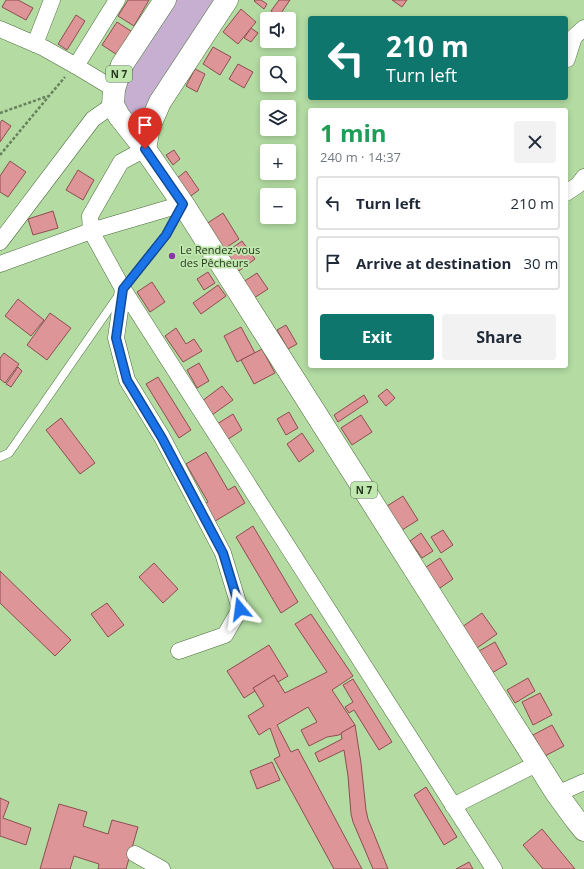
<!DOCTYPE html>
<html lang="en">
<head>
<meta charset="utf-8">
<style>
  body { margin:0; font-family:"Open Sans",sans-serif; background:#f2f2f3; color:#1f2937; height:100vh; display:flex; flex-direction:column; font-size:15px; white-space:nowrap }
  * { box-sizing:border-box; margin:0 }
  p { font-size:13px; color:#747a83 }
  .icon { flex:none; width:22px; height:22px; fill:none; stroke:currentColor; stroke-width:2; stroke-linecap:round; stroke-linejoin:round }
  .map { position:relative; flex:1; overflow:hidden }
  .drawer { position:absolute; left:308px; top:108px; width:260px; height:260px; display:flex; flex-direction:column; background:#fff; border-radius:4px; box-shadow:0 2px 6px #0003 }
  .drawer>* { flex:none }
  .top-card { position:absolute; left:308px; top:16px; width:260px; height:84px; border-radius:4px; box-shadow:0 2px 6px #0003; background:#0f766e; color:#fff; overflow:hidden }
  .fabs { position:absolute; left:260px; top:12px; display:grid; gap:8px }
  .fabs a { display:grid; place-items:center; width:36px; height:36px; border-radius:4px; background:#fff; box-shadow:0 2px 6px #0003; font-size:20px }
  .pin { position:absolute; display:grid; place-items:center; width:34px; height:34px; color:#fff; margin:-41px -17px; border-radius:50% 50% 50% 0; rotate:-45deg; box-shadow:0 0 4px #0007 }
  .pin .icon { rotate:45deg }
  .me { position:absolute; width:44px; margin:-22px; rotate:344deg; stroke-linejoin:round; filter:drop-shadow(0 0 3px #0008) }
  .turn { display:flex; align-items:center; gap:14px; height:84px; padding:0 12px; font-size:18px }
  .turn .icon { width:52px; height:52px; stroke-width:2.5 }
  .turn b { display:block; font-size:28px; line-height:34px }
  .round { display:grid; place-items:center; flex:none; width:42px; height:42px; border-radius:4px; background:#f2f2f3 }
  .head { display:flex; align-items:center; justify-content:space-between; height:68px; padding:0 12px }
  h1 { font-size:24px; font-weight:700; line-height:30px; color:#1e9e55 }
  .button { display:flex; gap:8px; margin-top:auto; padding:8px 12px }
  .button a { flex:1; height:46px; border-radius:4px; background:#0f766e; color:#fff; font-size:16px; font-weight:700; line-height:46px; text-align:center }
  .button a+a { background:#f2f2f3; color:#1f2937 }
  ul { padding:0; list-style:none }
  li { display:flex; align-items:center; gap:12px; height:54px; margin:0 8px 6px; padding:0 4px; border:2px solid #e0e1e3; border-radius:4px }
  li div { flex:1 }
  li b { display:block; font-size:15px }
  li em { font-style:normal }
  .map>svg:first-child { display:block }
</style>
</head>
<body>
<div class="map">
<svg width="584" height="869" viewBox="0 0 584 869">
  <rect width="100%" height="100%" fill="#b3dba2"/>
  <path fill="#c7afd1" d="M173 0H221L140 132 121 102 128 69Z"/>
  <g fill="#dd9598" stroke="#8e4d52">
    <path d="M6 0H18L33 8 26 20 2 7Z"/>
    <path d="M128 0H149L134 26 118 16Z"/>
    <path d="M255 0H261L267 4 264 9 254 1Z"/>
    <path d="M279 0H290L279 16 271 11Z"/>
    <path d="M392 0H407L402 7Z"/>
    <path d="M241 9 256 22 238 44 223 32Z"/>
    <path d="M76 15 85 21 67 50 58 44Z"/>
    <path d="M117 22 134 33 119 56 102 45Z"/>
    <path d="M251 28 258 33 251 42 244 38Z"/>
    <path d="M213 47 231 57 220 75 203 64Z"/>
    <path d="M238 64 253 72 244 88 229 79Z"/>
    <path d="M195 69 205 74 197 92 186 86Z"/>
    <path d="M2 120 11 126 0 142V123Z"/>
    <path d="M174 150 180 159 173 165 166 155Z"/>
    <path d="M10 161 26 172 8 197 0 192V176Z"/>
    <path d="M78 170 94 180 83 200 66 190Z"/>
    <path d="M186 171 199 190 188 198 176 179Z"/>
    <path d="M53 211 58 228 33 235 28 219Z"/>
    <path d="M223 213 239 239 224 249 206 224Z"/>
    <path d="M242 241 255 259 236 273 222 255Z"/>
    <path d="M208 272 215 283 204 290 197 279Z"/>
    <path d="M257 273 268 289 254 298 243 282Z"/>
    <path d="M152 282 165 302 150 312 137 292Z"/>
    <path d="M218 285 226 296 201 314 193 303Z"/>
    <path d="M18 299 44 320 31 336 5 316Z"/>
    <path d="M50 313 71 328 47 360 27 345Z"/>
    <path d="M286 325 297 344 288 349 277 330Z"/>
    <path d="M241 327 255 353 237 362 224 336Z"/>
    <path d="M176 328 186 344 194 339 202 351 183 362 165 336Z"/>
    <path d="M262 349 275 373 254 384 241 360Z"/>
    <path d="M4 353 19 364 5 383 0 379V358Z"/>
    <path d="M199 363 209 381 197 388 187 370Z"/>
    <path d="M18 367 22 371 11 387 6 384Z"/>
    <path d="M158 377 191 430 179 438 146 384Z"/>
    <path d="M222 386 233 400 212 415 202 401Z"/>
    <path d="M387 389 395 398 386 406 378 396Z"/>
    <path d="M364 395 368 402 338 422 334 415Z"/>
    <path d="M289 412 298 428 286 435 277 419Z"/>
    <path d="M233 414 242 430 227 440 217 424Z"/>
    <path d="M361 415 372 432 352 445 341 428Z"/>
    <path d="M61 418 95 463 80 474 46 430Z"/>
    <path d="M302 433 314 451 299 462 287 444Z"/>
    <path d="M206 452 228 490 235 486 245 503 212 523 202 505 208 502 186 464Z"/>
    <path d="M403 496 418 520 402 530 387 506Z"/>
    <path d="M253 526 298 602 281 613 236 537Z"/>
    <path d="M443 530 453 545 441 553 431 537Z"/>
    <path d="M421 533 433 551 422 558 410 541Z"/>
    <path d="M440 558 453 579 437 590 423 569Z"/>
    <path d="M154 563 178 589 163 603 139 577Z"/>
    <path d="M0 571 71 640 55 656 0 603Z"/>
    <path d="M107 603 124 625 108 637 91 614Z"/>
    <path d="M482 613 497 634 477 648 462 627Z"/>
    <path d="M311 614 353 676 332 690 355 725 339 735 327 737 309 746 301 730 317 722 308 707 277 725 291 752 298 749 362 869H334L274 759 280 756 270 728 259 735 248 716 264 706 253 688 274 675 285 693 327 672 295 624Z"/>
    <path d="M495 642 507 664 492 673 479 651Z"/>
    <path d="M269 645 288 676 278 682 274 675 253 688 255 691 244 698 227 671Z"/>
    <path d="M528 678 535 691 515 703 507 690Z"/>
    <path d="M353 679 392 742 379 750 354 710 349 713 345 707 353 702 343 685Z"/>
    <path d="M540 693 552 715 533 725 522 702Z"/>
    <path d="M355 725 361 763 366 810 368 819 388 869H373L353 822 351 814 348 776 344 750 319 762 315 753 342 739 341 733Z"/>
    <path d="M552 725 564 746 545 756 533 735Z"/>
    <path d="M272 762 280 780 257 789 250 771Z"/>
    <path d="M426 787 457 837 444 845 414 795Z"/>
    <path d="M0 798 9 802 3 818 31 828 26 845 0 836Z"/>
    <path d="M59 804 87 812 83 826 108 834 112 820 138 827 126 869H98L99 864 74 856 70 869H40Z"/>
    <path d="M542 829 575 869H543L523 845Z"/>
    <path d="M469 862 473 869H456Z"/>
  </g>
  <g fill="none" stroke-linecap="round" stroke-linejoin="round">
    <defs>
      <path id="service" d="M0 457 9 453 123 289 166 235 182 206"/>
      <g id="minor">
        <path d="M0 29 44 48 76 66 114 89"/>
        <path d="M35 44 52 0"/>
        <path d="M566 59H567L574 37 584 28"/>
        <path d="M76 66 117 0"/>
        <path d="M145 149 121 162 90 216 91 231 123 289 494 869"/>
        <path d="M566 193 578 185 584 177"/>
        <path d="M0 242 93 119 113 105"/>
        <path d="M0 264 91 231 183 204"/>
        <path d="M123 289 116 338 127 380 162 437 223 553 240 609 225 635 179 651"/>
        <path d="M557 794 584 782"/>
        <path d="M453 806 538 763"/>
        <path d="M135 854 162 869"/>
      </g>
      <g id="primary">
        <path d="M165 0 122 65 114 89 113 105 119 116 145 149 183 204 557 794 576 820 584 830"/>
        <path d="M145 149 149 127 160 102 227 0"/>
      </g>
    </defs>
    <use href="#service" stroke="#4a6d3a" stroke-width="9"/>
    <use href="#minor" stroke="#4a6d3a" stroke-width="17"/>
    <use href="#primary" stroke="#4a6d3a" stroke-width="23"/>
    <g stroke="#66815b" stroke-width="2.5" stroke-dasharray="3 2" stroke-linecap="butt">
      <path d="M0 113 48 96"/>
      <path d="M0 155 49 96 65 77"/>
    </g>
    <use href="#service" stroke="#fff" stroke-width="8"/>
    <use href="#minor" stroke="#fff" stroke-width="16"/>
    <use href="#primary" stroke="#fff" stroke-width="22"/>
  </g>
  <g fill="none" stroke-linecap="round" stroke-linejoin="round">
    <defs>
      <path id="route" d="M145 149 183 204 166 235 123 289 116 338 127 380 162 438 223 553 240 609"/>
    </defs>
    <use href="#route" stroke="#114b97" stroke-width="10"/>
    <use href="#route" stroke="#1a73e8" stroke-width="7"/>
  </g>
  <circle fill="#8937a5" stroke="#c0e8ae" stroke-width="1.5" cx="172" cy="256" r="4"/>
  <g text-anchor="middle" stroke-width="3.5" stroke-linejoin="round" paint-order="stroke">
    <g fill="#c0e8ae" stroke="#546b4a" stroke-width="1">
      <rect x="106" y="66" width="26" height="16" rx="3"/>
      <rect x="351" y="482" width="26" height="16" rx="3"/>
    </g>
    <g font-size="10" font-weight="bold" fill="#26361f">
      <text x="119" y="78">N 7</text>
      <text x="364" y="494">N 7</text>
    </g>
    <g font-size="11" fill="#26361f" stroke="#c0e8ae" text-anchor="start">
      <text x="180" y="254">Le Rendez-vous<tspan x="180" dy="13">des Pêcheurs</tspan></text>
    </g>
  </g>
</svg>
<div class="fabs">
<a><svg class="icon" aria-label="sound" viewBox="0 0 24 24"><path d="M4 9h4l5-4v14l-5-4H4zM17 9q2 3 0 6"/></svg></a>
<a><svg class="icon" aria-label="search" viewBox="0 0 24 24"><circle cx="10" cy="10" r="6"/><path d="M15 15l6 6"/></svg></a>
<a><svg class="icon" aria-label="layers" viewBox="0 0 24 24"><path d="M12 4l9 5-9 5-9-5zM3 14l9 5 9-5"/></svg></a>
<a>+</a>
<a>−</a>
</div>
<div class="pin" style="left:145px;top:149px;background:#d93025"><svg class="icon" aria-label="arrive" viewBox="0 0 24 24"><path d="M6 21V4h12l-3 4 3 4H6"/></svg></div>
<svg class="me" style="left:240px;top:609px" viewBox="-20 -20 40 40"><path d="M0-17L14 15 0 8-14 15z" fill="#1a73e8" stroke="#fff" stroke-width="4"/></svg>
<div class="top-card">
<div class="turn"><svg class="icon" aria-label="left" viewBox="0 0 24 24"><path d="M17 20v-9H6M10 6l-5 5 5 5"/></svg><div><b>210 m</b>Turn left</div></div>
</div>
<section class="drawer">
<div class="head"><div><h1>1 min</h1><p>240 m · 14:37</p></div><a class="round"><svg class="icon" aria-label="close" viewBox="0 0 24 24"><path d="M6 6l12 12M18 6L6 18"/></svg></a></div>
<ul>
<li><svg class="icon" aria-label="left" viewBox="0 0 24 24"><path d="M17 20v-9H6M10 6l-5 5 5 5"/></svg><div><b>Turn left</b></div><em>210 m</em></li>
<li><svg class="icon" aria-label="arrive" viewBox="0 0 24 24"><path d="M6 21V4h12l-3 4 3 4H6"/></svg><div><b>Arrive at destination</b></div><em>30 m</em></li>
</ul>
<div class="button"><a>Exit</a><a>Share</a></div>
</section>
</div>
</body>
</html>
